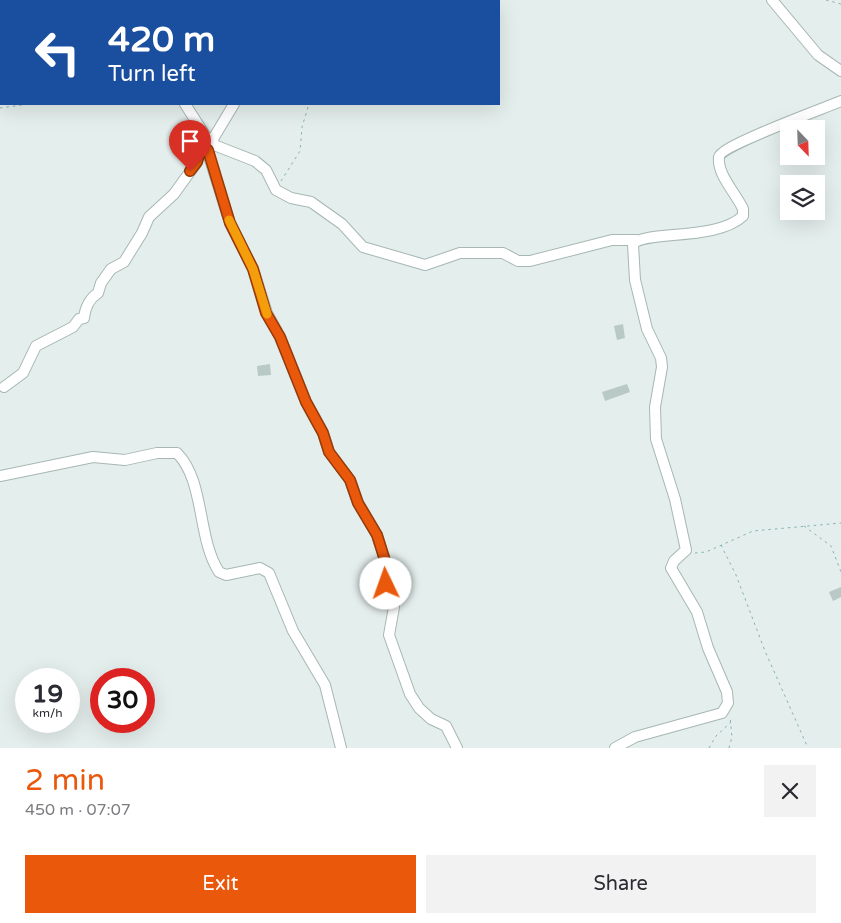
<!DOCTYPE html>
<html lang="en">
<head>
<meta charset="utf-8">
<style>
  body { margin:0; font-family:"Varela Round",sans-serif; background:#f2f2f3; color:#2b2b33; height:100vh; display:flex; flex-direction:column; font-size:19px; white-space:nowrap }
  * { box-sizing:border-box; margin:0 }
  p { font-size:16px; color:#7c7c81 }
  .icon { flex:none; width:28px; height:28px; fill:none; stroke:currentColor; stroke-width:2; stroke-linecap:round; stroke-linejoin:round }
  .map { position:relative; height:748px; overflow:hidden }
  .details { display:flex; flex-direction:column; background:#fff; flex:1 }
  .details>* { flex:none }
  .banner { position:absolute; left:0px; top:0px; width:500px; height:105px; box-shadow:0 5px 20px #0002; background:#1a4fa0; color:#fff; overflow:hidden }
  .needle { width:32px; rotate:157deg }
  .tools { position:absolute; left:780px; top:120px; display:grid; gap:10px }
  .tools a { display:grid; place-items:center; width:45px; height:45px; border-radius:0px; background:#fff; box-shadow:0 5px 20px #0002; font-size:25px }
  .speed { position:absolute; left:15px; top:668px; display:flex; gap:10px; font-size:25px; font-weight:700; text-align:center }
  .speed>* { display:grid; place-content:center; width:65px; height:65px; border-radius:50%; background:#fff; box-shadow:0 5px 20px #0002; line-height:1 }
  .speed small { font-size:12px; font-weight:400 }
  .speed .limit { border:8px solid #d22; background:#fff; color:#111 }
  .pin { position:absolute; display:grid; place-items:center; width:42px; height:42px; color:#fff; margin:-51px -21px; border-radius:50% 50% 50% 0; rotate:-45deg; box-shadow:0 0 5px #0007 }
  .pin .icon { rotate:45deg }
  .me { position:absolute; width:55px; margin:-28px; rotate:357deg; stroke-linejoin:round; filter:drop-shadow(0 0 4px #0008) }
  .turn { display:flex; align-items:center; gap:18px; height:105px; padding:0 25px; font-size:22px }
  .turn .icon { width:65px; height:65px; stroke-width:2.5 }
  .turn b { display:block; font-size:35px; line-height:42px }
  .round { display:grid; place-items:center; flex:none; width:52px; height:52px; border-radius:0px; background:#f2f2f3 }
  .head { display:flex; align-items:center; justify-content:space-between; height:85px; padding:0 25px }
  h1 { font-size:30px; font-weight:600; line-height:38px; color:#ea580c }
  .action { display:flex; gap:10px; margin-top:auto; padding:10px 25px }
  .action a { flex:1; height:58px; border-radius:0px; background:#ea580c; color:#fff; font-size:20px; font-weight:600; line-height:58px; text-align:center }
  .action a+a { background:#f2f2f3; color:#2b2b33 }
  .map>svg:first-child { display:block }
</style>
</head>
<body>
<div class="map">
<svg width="841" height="748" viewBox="0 0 841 748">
  <rect width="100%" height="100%" fill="#e4eeec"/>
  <g fill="#b9c9c5">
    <path d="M623 324 625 338 617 340 614 326Z"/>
    <path d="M270 364 271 375 258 376 257 366Z"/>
    <path d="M627 384 630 392 605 401 602 392Z"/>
    <path d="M841 587V597L833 601 829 592Z"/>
  </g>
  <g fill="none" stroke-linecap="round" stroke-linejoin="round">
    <defs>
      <g id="minor">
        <path d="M145 0 146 1"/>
        <path d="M772 0 818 55 841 71"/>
        <path d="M264 1V0"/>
        <path d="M185 104 206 137 213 139 214 145 255 161 266 170 276 190 291 198 311 202 342 224 363 247 425 265 460 253H503L518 261H530L612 240H636"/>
        <path d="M213 139 234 104"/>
        <path d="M214 145 207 150 230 223 253 269 267 313 280 337 306 402 323 433 329 452 350 480 358 503 377 535 388 570 387 595 394 607 389 635 410 694 419 708 431 719 446 726 457 748"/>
        <path d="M4 387 23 373 36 346 73 327 79 319 84 318C85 308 90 298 98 293L101 283 111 269 124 262 142 233 149 217 174 194 197 162 202 145"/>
        <path d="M0 476 93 457 125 460 157 453H177C205 481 197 538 219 572L226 575 260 568 269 573 293 631 325 685 341 748"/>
        <path d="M615 748 635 737 722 713 728 703 727 692 708 648 697 612 671 568 674 561 686 550 675 499 656 439 655 407 662 367 661 358 647 329 635 280 633 244C645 230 717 241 743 216V209C736 193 717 175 719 157 720 146 825 108 841 101"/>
      </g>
    </defs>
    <use href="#minor" stroke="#a6b7b4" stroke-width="12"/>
    <g stroke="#84b3ad" stroke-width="1" stroke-dasharray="2.5 4" stroke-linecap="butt">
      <path d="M13 0 14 1"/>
      <path d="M332 0 333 1"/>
      <path d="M826 0 841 4"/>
      <path d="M46 1 51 0"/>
      <path d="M0 13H1"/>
      <path d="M0 108 29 104"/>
      <path d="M281 181 300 151 302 127 309 104"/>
      <path d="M804 526 831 546 841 572"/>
      <path d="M721 545 736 575 765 651 808 748"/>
      <path d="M695 553 706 552 753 531 841 523"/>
      <path d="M709 748 716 736 731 722"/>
      <path d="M729 748 732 737 730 717"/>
    </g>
    <use href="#minor" stroke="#fff" stroke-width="10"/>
  </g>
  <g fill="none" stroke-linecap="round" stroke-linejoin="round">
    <defs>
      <path id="route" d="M190 171 197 162 202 145 208 150 230 223 253 269 266 313 280 337 306 402 323 433 329 452 350 480 358 503 377 535 388 570 386 584"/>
    </defs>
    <use href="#route" stroke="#983908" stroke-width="12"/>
    <use href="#route" stroke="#ea580c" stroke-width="9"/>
    <path stroke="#f59e0b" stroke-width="9" d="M229 220 253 269 267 314"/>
  </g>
</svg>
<div class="tools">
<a><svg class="needle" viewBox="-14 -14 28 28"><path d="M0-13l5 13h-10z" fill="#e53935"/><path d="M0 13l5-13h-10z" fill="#7c7c81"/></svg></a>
<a><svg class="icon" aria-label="layers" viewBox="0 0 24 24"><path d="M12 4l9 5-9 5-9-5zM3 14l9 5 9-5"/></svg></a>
</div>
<div class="speed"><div>19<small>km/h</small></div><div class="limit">30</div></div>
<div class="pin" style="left:190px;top:171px;background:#d93025"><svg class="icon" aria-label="arrive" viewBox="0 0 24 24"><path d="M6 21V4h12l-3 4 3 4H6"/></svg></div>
<svg class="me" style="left:386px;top:584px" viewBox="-20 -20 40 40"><circle r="19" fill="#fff"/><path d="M0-13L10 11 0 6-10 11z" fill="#ea580c"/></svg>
<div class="banner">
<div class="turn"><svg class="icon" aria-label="left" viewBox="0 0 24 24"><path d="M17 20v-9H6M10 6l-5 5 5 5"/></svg><div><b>420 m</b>Turn left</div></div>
</div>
</div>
<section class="details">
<div class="head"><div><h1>2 min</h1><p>450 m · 07:07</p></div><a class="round"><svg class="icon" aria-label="close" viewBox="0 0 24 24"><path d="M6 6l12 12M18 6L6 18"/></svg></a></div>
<div class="action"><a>Exit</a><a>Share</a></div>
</section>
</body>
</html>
